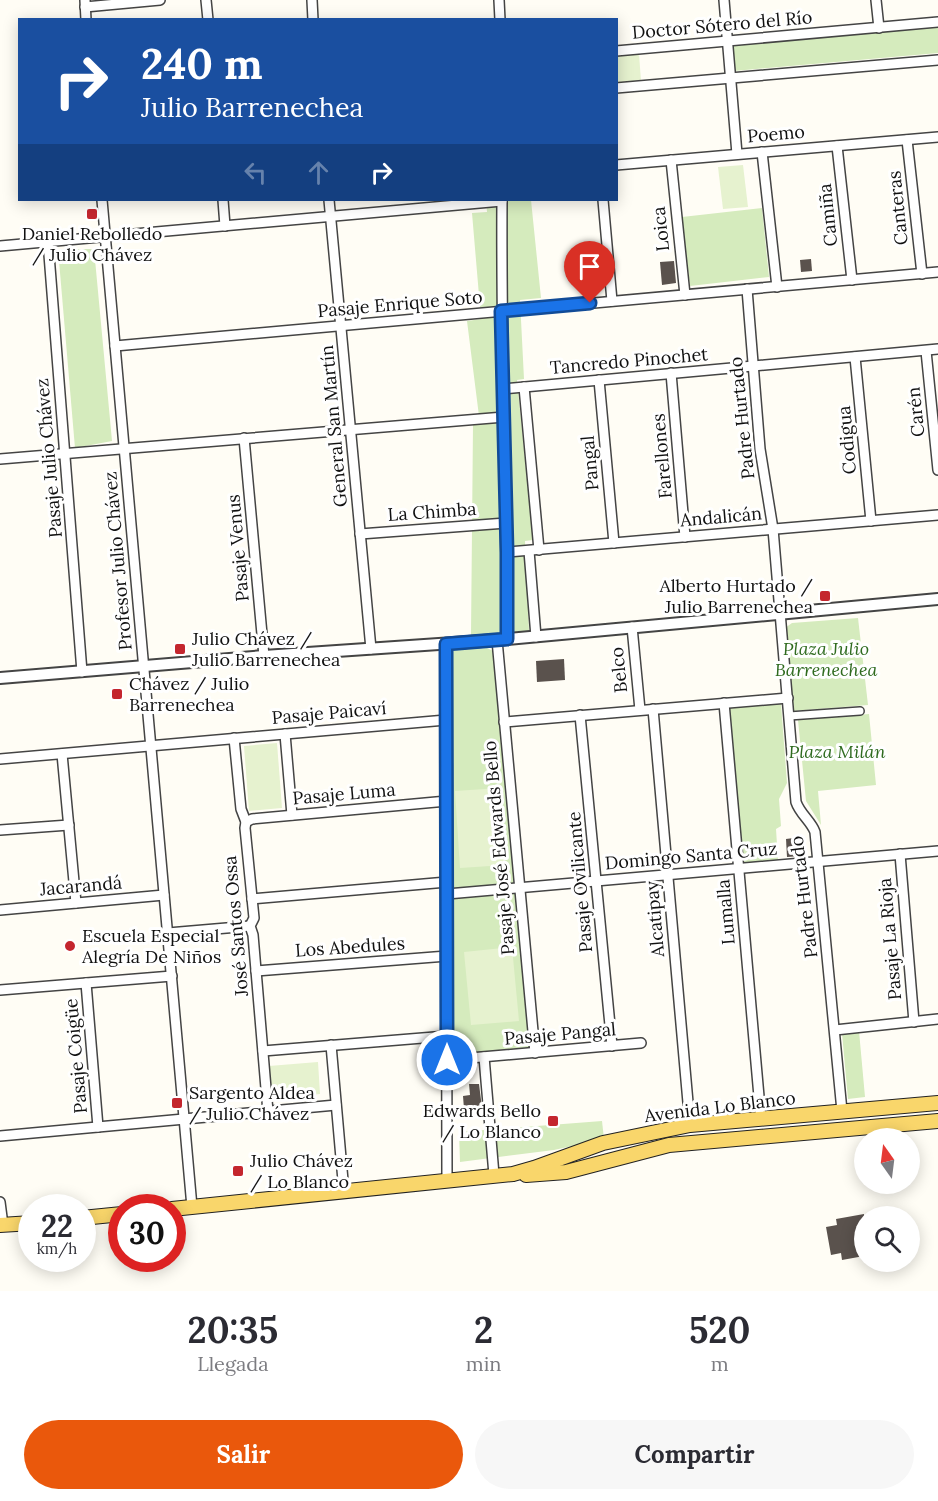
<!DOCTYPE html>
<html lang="es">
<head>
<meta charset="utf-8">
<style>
  body { margin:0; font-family:Lora,serif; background:#f7f7f7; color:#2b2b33; height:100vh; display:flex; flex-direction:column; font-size:22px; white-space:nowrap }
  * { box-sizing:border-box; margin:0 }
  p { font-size:20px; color:#7c7c81 }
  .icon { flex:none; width:33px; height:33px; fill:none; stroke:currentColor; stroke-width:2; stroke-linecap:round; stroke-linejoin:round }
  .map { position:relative; height:1291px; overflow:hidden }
  .side { display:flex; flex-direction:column; background:#fff; flex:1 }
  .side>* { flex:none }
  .top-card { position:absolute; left:18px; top:18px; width:600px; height:183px; border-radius:0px; box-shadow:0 3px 15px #0003; background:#1a4fa0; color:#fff; overflow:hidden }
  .needle { width:39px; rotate:346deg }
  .controls { position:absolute; left:854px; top:1128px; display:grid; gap:12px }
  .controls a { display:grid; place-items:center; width:66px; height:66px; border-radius:50%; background:#fff; box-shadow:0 3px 15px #0003; font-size:30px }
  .speed { position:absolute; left:18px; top:1194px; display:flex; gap:12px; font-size:30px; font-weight:700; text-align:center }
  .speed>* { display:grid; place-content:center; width:78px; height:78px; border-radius:50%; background:#fff; box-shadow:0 3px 15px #0003; line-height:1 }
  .speed small { font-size:15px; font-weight:400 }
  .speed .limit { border:9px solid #d22; background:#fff; color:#111 }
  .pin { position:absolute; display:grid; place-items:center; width:51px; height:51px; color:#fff; margin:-62px -26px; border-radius:50% 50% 50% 0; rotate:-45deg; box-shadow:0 0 6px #0007 }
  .pin .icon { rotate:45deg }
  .me { position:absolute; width:66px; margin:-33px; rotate:0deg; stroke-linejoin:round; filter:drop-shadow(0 0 4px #0008) }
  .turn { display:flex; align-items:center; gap:21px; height:126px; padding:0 24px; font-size:27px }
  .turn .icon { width:78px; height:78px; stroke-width:2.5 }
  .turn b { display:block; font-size:42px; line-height:51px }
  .lanes { display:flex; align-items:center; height:57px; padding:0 24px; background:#0003; justify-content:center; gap:30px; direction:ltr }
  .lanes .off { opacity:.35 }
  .eta { display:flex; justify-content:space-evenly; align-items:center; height:102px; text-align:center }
  .eta b { font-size:36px; font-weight:800; line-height:42px }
  .primary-button { display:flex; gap:12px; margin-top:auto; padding:12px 24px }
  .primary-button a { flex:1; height:69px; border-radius:36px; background:#ea580c; color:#fff; font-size:24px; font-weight:800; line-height:69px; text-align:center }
  .primary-button a+a { background:#f7f7f7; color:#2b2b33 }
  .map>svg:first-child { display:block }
</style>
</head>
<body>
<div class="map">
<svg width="938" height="1291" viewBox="0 0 938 1291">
  <rect width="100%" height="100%" fill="#fffdf5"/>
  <g fill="#d5ebbd">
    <path d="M938 26V53L734 71 732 45Z"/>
    <path d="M486 200H531L541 298 520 300 524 379 517 380 533 540 525 541 529 631 471 635 473 425 480 424 467 321 481 319 472 213 487 212Z"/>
    <path d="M762 208 769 277 690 286 682 217Z"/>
    <path d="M58 249H94L112 441 75 448Z"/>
    <path d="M858 618 868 705 793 711 785 628 792 623Z"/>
    <path d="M487 648 493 651 533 1050 454 1057 450 650Z"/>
    <path d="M781 704 787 783 779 799 781 826 776 829 778 860 741 864 728 708Z"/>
    <path d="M869 714 876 785 818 791 821 825 806 801 798 720Z"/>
    <path d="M859 1031 865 1097 848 1099 842 1033Z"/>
    <path d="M602 1121 604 1139 554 1150 460 1162 459 1132Z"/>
  </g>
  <g fill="#e6f2cf">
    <path d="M639 54 641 81 617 83V56Z"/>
    <path d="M743 165 748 207 723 209 718 167Z"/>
    <path d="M277 743 282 808 249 811 244 746Z"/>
    <path d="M500 788 505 865 460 868 455 791Z"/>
    <path d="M512 947 519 1021 471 1025 464 952Z"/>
    <path d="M318 1062 320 1094 272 1099 269 1066Z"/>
  </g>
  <g fill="#5a524d">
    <path d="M811 259 812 271 801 272 800 260Z"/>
    <path d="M674 261 676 283 662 285 660 262Z"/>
    <path d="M564 659 565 680 537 682 536 661Z"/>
    <path d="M801 837 802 856 787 857 786 839Z"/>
    <path d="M469 1084H479L482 1108 464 1109 463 1096 470 1095Z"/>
    <path d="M864 1214V1256L842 1260 841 1253 831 1255 826 1227 837 1225 836 1219Z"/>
  </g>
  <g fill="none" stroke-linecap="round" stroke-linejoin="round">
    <defs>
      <path id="pedestrian" d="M789 716 860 711"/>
      <g id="minor">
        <path d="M85 0 86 20"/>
        <path d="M206 0 208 20"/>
        <path d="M312 0 313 20"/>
        <path d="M499 0 500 20"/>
        <path d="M724 0 737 154"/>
        <path d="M876 0 879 28"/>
        <path d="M85 7 160 0"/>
        <path d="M616 51 938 22"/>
        <path d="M616 88 938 60"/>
        <path d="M907 140 922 274"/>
        <path d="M837 146 852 280"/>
        <path d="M762 152 777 287"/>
        <path d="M671 160 685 295"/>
        <path d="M616 165 938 137"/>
        <path d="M102 200 192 1207"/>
        <path d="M223 200 225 226"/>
        <path d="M329 200 371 649"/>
        <path d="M502 200C501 346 506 493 507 639"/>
        <path d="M603 200 612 301"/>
        <path d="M48 242 82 672"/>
        <path d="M0 246 502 201"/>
        <path d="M747 289 760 449 773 529 796 802C800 814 811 821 815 832L842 1111"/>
        <path d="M115 346 938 272"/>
        <path d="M926 351 938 470"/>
        <path d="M855 357 871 521"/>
        <path d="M671 373 685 537"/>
        <path d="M599 380 614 543"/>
        <path d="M524 387 539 550"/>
        <path d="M503 389 938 349"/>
        <path d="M244 438 264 656"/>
        <path d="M0 459 504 417"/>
        <path d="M360 534 506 523"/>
        <path d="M529 551 536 637"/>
        <path d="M507 552 938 515"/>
        <path d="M632 627 640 710"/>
        <path d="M497 640 535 1053"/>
        <path d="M446 644 447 1180"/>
        <path d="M724 703 761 1119"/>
        <path d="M653 709 690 1125"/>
        <path d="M580 715 612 1046"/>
        <path d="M504 722 788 698"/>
        <path d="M285 734 292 815"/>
        <path d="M234 738 241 809 246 822 245 828 254 918 250 926 253 935 268 1112"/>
        <path d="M62 754 76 903"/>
        <path d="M0 759 446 720"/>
        <path d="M246 822 252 819 447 801"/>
        <path d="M0 830 69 825"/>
        <path d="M900 854 914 1022"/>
        <path d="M447 894 938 851"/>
        <path d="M252 899 447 882"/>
        <path d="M0 910 164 895"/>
        <path d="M168 933 250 926"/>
        <path d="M256 971 447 956"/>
        <path d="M86 983 98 1127"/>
        <path d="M0 990 172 976"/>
        <path d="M835 1030 938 1019"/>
        <path d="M331 1045 344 1192"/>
        <path d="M263 1051 447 1036"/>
        <path d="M484 1057 494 1175"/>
        <path d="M447 1060 641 1043"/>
        <path d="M0 1136 336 1105"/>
        <path d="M0 1202 3 1225"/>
      </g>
      <path id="tertiary" d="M0 678 264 656 497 640 938 599"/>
      <g id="primary">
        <path d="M526 1175 566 1172 669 1145 938 1121"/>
        <path d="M172 1209 513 1174 534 1168 603 1143 690 1125 938 1103"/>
        <path d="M82 1218 122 1214"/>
        <path d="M0 1225 32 1223"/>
      </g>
    </defs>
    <use href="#pedestrian" stroke="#444" stroke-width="10"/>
    <use href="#minor" stroke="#444" stroke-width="12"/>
    <use href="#tertiary" stroke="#444" stroke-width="14"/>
    <use href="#primary" stroke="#222" stroke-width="16"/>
    <use href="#pedestrian" stroke="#fff" stroke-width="7"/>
    <use href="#minor" stroke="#fff" stroke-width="9"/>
    <use href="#tertiary" stroke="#fff" stroke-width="10"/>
    <use href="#primary" stroke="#f9d66b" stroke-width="14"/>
  </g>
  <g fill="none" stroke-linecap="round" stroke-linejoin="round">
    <defs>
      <path id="route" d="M447 1060 446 644 507 639V552L501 311 590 303"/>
    </defs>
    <use href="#route" stroke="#114b97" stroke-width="15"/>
    <use href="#route" stroke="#1a73e8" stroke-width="10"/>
  </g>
  <g fill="#c4262e" stroke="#fff" stroke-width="2">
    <rect x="86" y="208" width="12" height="12" rx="3"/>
    <rect x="819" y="590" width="12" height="12" rx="3"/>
    <rect x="174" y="643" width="12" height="12" rx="3"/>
    <rect x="111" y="688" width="12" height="12" rx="3"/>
    <circle cx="70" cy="946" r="6"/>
    <rect x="171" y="1097" width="12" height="12" rx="3"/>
    <rect x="547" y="1115" width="12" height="12" rx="3"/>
    <rect x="232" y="1165" width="12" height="12" rx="3"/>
  </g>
  <g text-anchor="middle" stroke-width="6" stroke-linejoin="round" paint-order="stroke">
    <g font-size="18" fill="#111" stroke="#fff">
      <text transform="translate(722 25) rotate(-5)" y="6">Doctor Sótero del Río</text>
      <text transform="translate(776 134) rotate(-5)" y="6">Poemo</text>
      <text transform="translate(898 208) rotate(-96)" y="6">Canteras</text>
      <text transform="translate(828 215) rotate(-96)" y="6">Camiña</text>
      <text transform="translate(661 229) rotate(-96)" y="6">Loica</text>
      <text transform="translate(400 304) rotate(-5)" y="6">Pasaje Enrique Soto</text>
      <text transform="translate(629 361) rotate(-5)" y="6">Tancredo Pinochet</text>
      <text transform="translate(916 412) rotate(-96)" y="6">Carén</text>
      <text transform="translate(742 418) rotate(-96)" y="6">Padre Hurtado</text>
      <text transform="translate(334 426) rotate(-95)" y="6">General San Martín</text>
      <text transform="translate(847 440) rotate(-95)" y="6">Codigua</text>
      <text transform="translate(662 456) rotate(-95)" y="6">Farellones</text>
      <text transform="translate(49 458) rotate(-95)" y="6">Pasaje Julio Chávez</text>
      <text transform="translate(590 463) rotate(-95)" y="6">Pangal</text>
      <text transform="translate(432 512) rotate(-4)" y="6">La Chimba</text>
      <text transform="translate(721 517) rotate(-5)" y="6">Andalicán</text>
      <text transform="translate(238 548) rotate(-95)" y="6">Pasaje Venus</text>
      <text transform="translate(118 561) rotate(-95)" y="6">Profesor Julio Chávez</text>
      <text transform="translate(619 670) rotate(-96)" y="6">Belco</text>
      <text transform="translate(329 713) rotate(-5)" y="6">Pasaje Paicaví</text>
      <text transform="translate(344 794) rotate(-5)" y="6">Pasaje Luma</text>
      <text transform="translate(499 848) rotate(-95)" y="6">Pasaje José Edwards Bello</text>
      <text transform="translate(691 856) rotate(-5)" y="6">Domingo Santa Cruz</text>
      <text transform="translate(580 882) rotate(-95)" y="6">Pasaje Ovilicante</text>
      <text transform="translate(81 886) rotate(-5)" y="6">Jacarandá</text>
      <text transform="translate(804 897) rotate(-97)" y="6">Padre Hurtado</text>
      <text transform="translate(726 912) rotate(-95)" y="6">Lumalla</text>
      <text transform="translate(655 919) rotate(-95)" y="6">Alcatipay</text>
      <text transform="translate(236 926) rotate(-95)" y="6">José Santos Ossa</text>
      <text transform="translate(890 939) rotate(-95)" y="6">Pasaje La Rioja</text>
      <text transform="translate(350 947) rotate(-4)" y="6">Los Abedules</text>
      <text transform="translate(560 1034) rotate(-5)" y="6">Pasaje Pangal</text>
      <text transform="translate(76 1056) rotate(-95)" y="6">Pasaje Coigüe</text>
      <text transform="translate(720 1107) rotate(-7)" y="6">Avenida Lo Blanco</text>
    </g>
    <g font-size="18" fill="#111" stroke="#fff" text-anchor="start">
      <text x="92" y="240" text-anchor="middle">Daniel Rebolledo<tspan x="92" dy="21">/ Julio Chávez</tspan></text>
      <text x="813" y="592" text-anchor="end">Alberto Hurtado /<tspan x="813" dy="21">Julio Barrenechea</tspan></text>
      <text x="192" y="645">Julio Chávez /<tspan x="192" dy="21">Julio Barrenechea</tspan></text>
      <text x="129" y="690">Chávez / Julio<tspan x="129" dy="21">Barrenechea</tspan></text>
      <text x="82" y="942">Escuela Especial<tspan x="82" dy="21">Alegría De Niños</tspan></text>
      <text x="189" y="1099">Sargento Aldea<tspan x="189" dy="21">/ Julio Chávez</tspan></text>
      <text x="541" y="1117" text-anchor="end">Edwards Bello<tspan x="541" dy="21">/ Lo Blanco</tspan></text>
      <text x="250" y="1167">Julio Chávez<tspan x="250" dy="21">/ Lo Blanco</tspan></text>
    </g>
    <g font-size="18" font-style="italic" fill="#2f6b1f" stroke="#fff">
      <text x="826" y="655">Plaza Julio<tspan x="826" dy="21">Barrenechea</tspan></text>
      <text x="837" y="758">Plaza Milán</text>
    </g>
  </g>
</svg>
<div class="controls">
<a><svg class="needle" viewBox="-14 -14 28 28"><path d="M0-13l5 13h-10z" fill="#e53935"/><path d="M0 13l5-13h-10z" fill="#7c7c81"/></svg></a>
<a><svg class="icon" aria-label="search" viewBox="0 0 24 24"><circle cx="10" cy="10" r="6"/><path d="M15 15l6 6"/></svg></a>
</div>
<div class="speed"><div>22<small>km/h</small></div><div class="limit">30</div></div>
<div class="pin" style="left:590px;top:303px;background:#d93025"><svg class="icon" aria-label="arrive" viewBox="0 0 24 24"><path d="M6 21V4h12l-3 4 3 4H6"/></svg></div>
<svg class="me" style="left:447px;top:1060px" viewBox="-20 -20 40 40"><circle r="17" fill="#1a73e8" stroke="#fff" stroke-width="3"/><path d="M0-11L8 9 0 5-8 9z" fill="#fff"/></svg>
<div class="top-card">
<div class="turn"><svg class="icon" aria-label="right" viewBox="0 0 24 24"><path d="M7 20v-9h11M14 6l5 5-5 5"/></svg><div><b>240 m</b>Julio Barrenechea</div></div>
<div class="lanes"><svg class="icon off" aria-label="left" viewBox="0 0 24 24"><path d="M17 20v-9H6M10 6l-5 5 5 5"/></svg><svg class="icon off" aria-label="ahead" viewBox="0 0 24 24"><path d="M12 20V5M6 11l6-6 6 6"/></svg><svg class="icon" aria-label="right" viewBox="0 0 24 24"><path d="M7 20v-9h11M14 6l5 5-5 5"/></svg></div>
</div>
</div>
<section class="side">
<div class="eta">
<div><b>20:35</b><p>Llegada</p></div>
<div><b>2</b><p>min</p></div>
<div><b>520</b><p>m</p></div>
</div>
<div class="primary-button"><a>Salir</a><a>Compartir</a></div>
</section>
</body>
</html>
